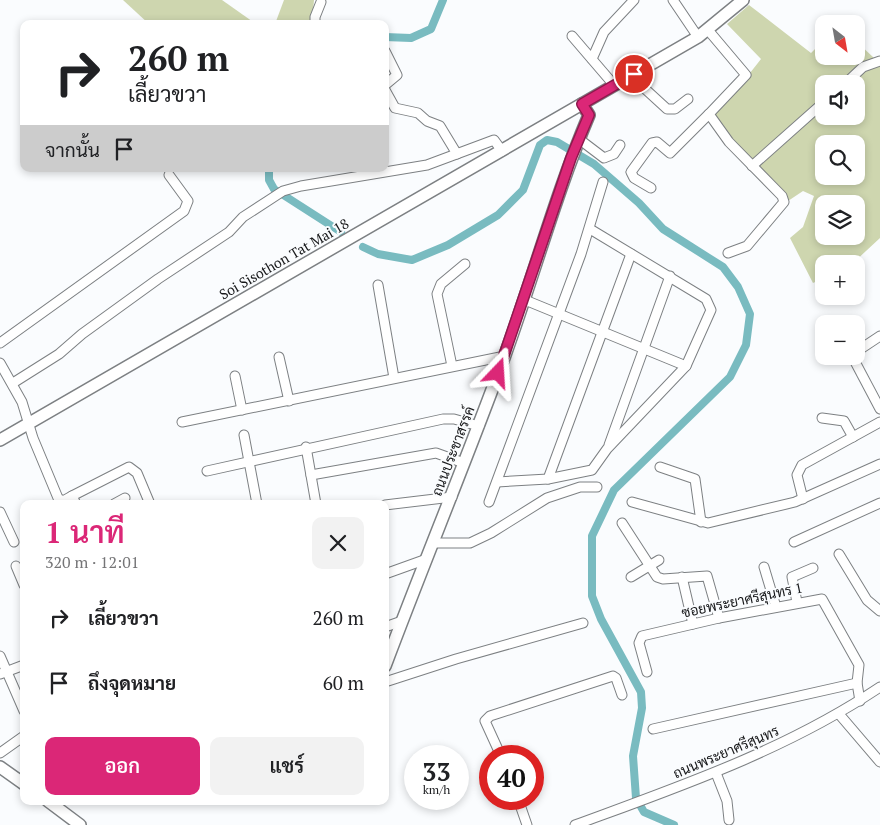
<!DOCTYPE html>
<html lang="th">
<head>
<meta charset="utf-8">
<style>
  body { margin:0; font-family:"PT Serif",Sarabun,serif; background:#f2f2f2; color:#202124; height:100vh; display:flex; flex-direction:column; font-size:19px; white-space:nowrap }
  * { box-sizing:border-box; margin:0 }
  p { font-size:16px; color:#757577 }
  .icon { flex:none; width:28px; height:28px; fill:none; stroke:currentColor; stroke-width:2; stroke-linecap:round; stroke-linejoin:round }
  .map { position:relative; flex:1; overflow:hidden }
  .drawer { position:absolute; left:20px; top:500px; width:369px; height:305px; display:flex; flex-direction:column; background:#fff; border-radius:10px; box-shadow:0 2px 8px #0003 }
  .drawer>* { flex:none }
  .top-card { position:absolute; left:20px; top:20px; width:369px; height:152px; border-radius:10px; box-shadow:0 2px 8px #0003; background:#fff; color:#202124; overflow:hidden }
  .needle { width:32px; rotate:149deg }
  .buttons { position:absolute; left:815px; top:15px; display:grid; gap:10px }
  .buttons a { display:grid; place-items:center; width:50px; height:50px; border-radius:10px; background:#fff; box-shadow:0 2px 8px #0003; font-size:25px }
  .speed { position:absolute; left:404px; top:745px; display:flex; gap:10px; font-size:25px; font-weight:700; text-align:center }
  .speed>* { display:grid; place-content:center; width:65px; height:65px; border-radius:50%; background:#fff; box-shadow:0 2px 8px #0003; line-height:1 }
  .speed small { font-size:12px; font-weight:400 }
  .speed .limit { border:8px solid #d22; background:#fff; color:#111 }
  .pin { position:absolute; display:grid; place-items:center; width:42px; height:42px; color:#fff; margin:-21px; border:2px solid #fff; border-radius:50%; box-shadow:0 1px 5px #0007 }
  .me { position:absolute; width:55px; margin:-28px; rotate:20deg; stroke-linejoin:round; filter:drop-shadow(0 0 4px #0008) }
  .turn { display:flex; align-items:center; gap:18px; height:105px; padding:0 25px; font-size:22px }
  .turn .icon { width:65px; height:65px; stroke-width:2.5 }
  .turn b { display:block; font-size:35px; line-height:42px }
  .then { display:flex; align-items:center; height:48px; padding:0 25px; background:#0003; gap:10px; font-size:19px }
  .round { display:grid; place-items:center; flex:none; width:52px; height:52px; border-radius:10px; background:#f2f2f2 }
  .summary { display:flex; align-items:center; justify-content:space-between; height:85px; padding:0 25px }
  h1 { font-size:30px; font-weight:600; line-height:38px; color:#db2777 }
  .button { display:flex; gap:10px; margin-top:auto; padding:10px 25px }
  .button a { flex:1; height:58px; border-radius:10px; background:#db2777; color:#fff; font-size:20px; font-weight:600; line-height:58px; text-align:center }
  .button a+a { background:#f2f2f2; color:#202124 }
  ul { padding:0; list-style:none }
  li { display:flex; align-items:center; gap:15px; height:65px; padding:0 25px }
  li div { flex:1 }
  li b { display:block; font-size:19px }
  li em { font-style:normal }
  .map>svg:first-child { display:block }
</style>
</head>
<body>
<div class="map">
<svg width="880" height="825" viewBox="0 0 880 825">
  <rect width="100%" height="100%" fill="#fafcfe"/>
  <g fill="#ced6af" fill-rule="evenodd">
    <path d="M123 0H222L256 24H149Z"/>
    <path d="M284 0H314L312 24H275Z"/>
    <path d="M749 5 811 53 824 40V56H856V41L874 58 842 84H824V99L751 161 734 144 713 113 739 87 761 59 727 24Z"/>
    <path d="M880 66V238L852 264H824V278L813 283 790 238 803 227 814 196 803 191 788 201 756 166 824 106V116H856V84H849L866 69ZM824 144H856V176H824ZM824 204H856V236H824Z"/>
  </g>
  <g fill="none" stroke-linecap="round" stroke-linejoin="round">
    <g stroke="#79bbc0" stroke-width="8">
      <path d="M385 37 411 38 431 29 443 0"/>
      <path d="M269 169V180L274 189 341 232"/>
      <path d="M363 247 378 254 412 260 448 245 498 215 523 190 540 145 547 140 557 142 594 164 639 203 663 229 723 267 738 287 750 314 746 345 730 377 614 490 592 536V596L601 619 641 692 642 708 633 756 636 798 644 812 674 825"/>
    </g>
    <defs>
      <g id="minor">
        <path d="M673 0 698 37"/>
        <path d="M315 24V17L321 2"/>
        <path d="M708 30 746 75 709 114 729 142 782 196 784 202 747 246 728 253"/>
        <path d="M572 36 614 85"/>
        <path d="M385 51 397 75 385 85"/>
        <path d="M592 59 604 32 634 0"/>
        <path d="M631 76 667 109H675L688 99"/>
        <path d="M845 84 863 67 880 61"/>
        <path d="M385 90 395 108 418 113 427 121 440 126 457 154"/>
        <path d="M579 139 604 158 614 154 620 145"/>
        <path d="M752 166 824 102"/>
        <path d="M651 188 634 178 631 172 652 143 657 142 670 153 709 114"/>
        <path d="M378 285 394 378"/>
        <path d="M525 300 686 366"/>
        <path d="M0 343 184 211 188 201 169 175"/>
        <path d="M856 352 880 336"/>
        <path d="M852 356 880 409"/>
        <path d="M279 357 289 401"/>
        <path d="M0 363 22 402 33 438 58 498 63 501 72 496 76 504"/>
        <path d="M452 366 437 294 441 284 465 264"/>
        <path d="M235 376 242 410"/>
        <path d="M13 383 59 354 82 334 158 279 229 232 243 217 283 191 301 186 427 165 494 140 502 151"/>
        <path d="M822 418 844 421 853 437"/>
        <path d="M182 422 505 356"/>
        <path d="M244 435 257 504"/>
        <path d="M609 445 670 276"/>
        <path d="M306 447 316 504"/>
        <path d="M660 467 695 479 701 522"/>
        <path d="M207 471 443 419H454L479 426"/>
        <path d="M311 475 436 453 464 463"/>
        <path d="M548 479 631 254"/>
        <path d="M497 482 548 479 592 470 607 449 686 366 711 310 706 299 590 229"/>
        <path d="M72 496 129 467 137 473 150 504"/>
        <path d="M803 499 797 475 802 465 880 422"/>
        <path d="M489 502 581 254 603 182"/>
        <path d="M632 502 708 523 795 502 880 464"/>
        <path d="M114 504 125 498"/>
        <path d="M385 505 452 497"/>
        <path d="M0 512 14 542"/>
        <path d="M622 523 657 577 663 579 707 576 719 618"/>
        <path d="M794 542 880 503"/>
        <path d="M433 543H470L491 533 547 498 580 487H597"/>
        <path d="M839 554 867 600 880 611"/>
        <path d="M16 566 24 585"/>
        <path d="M764 567 776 607"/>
        <path d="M385 574 424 560"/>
        <path d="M631 577 659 560"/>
        <path d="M682 577 693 624"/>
        <path d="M797 602 792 577 813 568"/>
        <path d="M385 627 402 621"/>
        <path d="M0 656 24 711"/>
        <path d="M647 672 639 643 642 636 719 618 822 599 859 665 857 683 860 701"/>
        <path d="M0 674 24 665"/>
        <path d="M385 682 456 659 583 623"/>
        <path d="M839 714 880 762"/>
        <path d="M653 729 857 683"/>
        <path d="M0 753 24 736"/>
        <path d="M501 756 485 721 490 716 613 676 616 678 622 695"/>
        <path d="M716 773 727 801 729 820"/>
        <path d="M518 799 527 825"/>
        <path d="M575 825C681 786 786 750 880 687"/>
      </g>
      <g id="tertiary">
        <path d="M0 440 698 37 743 0"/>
        <path d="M385 666C424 562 467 459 505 355 534 275 556 193 589 115L582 104"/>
        <path d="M0 767 24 784"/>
        <path d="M48 801 80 825"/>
      </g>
    </defs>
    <use href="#minor" stroke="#7d8083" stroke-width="11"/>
    <use href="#tertiary" stroke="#7d8083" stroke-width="14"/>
    <use href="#minor" stroke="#fff" stroke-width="9"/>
    <use href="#tertiary" stroke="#fff" stroke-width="11"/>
  </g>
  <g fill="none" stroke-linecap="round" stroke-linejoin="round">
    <defs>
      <path id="route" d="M498 373 571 158 589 115 582 104 634 74"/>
    </defs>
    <use href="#route" stroke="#8e194d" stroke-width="12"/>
    <use href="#route" stroke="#db2777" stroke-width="9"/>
  </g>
  <g text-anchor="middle" stroke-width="4" stroke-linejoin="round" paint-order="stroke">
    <g font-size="14" fill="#17181a" stroke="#fafcfe">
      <text transform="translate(284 259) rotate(-30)" y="5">Soi Sisothon Tat Mai 18</text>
      <text transform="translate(453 451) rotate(-69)" y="5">ถนนประชาสรรค์</text>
      <text transform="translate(742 600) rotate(-12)" y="5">ซอยพระยาศรีสุนทร 1</text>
      <text transform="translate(726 752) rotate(-23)" y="5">ถนนพระยาศรีสุนทร</text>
    </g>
  </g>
</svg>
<div class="buttons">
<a><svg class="needle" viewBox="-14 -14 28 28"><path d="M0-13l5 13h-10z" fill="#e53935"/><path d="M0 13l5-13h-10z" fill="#757577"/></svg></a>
<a><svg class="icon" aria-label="sound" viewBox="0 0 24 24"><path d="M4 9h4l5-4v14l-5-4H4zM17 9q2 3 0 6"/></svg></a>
<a><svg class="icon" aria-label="search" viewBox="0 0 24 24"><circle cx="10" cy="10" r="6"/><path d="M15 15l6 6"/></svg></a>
<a><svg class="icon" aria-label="layers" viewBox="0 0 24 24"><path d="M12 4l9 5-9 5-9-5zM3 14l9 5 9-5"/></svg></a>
<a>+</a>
<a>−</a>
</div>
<div class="speed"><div>33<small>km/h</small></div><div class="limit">40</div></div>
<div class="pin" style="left:634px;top:74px;background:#d93025"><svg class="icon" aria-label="arrive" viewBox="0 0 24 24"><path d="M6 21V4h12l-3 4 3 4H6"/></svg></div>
<svg class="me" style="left:498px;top:373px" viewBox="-20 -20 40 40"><path d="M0-17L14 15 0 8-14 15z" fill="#db2777" stroke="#fff" stroke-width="4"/></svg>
<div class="top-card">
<div class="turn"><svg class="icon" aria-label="right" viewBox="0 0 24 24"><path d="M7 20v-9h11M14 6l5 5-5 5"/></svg><div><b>260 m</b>เลี้ยวขวา</div></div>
<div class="then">จากนั้น<svg class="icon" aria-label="arrive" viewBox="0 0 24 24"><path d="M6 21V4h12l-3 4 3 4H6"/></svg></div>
</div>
<section class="drawer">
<div class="summary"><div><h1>1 นาที</h1><p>320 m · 12:01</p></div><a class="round"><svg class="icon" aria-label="close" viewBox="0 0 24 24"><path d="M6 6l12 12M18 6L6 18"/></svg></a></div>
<ul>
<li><svg class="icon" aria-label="right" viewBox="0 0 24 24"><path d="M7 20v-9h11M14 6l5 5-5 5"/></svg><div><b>เลี้ยวขวา</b></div><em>260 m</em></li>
<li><svg class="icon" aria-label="arrive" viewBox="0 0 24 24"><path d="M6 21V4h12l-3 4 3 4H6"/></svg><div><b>ถึงจุดหมาย</b></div><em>60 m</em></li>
</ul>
<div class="button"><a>ออก</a><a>แชร์</a></div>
</section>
</div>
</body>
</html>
